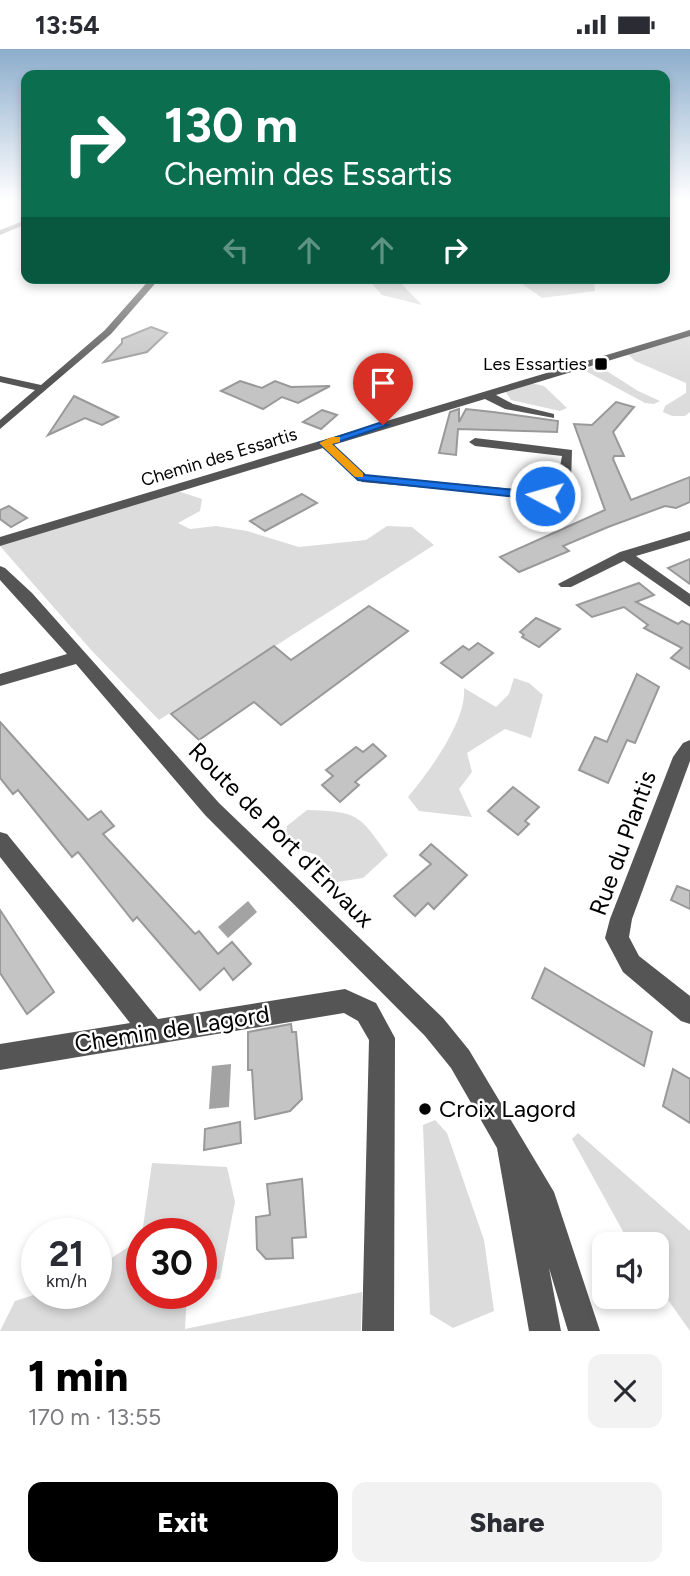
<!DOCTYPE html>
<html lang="en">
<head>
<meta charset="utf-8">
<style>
  body { margin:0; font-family:Figtree,sans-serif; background:#f2f2f3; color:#2b2b33; height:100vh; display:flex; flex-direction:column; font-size:26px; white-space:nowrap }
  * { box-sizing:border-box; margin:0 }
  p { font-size:23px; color:#7c7c81 }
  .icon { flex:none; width:38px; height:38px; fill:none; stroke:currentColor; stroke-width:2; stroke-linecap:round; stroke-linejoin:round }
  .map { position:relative; height:1282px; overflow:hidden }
  .panel { display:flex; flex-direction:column; background:#fff; flex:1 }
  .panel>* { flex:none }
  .top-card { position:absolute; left:21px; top:21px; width:649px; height:214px; border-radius:14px; box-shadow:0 4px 10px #0003; background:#0b6e4f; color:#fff; overflow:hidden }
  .buttons { position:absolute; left:592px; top:1183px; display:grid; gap:14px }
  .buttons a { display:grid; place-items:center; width:77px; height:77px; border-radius:14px; background:#fff; box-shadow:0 4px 10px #0003; font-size:35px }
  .speed { position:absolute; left:21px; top:1169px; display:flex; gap:14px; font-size:35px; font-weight:700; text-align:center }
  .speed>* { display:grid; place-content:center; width:91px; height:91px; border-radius:50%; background:#fff; box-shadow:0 4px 10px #0003; line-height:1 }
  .speed small { font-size:18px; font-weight:400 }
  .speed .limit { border:10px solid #d22; background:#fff; color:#111 }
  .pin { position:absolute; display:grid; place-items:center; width:60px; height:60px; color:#fff; margin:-72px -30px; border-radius:50% 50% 50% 0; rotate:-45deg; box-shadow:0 0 7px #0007 }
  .pin .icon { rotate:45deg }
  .me { position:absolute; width:77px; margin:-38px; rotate:276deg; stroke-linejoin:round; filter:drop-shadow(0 0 5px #0008) }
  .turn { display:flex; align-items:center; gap:24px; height:147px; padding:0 28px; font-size:32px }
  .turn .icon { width:91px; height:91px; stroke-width:2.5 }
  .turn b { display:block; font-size:49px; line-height:60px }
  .lanes { display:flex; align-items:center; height:66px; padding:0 28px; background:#0003; justify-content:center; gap:35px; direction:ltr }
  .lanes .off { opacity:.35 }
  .round { display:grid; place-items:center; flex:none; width:74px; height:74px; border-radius:14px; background:#f2f2f3 }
  .headline { display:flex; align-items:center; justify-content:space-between; height:119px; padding:0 28px }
  h1 { font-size:42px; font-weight:800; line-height:52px; color:#000 }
  .action { display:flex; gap:14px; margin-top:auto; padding:14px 28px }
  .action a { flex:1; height:80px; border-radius:14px; background:#000; color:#fff; font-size:28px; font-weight:800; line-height:80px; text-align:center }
  .action a+a { background:#f2f2f3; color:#2b2b33 }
  .status { display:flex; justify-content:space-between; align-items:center; height:49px; padding:0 35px; background:#fff; direction:ltr }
  .status svg { height:19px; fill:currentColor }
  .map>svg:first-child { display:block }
</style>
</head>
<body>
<div class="status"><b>13:54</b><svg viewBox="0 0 49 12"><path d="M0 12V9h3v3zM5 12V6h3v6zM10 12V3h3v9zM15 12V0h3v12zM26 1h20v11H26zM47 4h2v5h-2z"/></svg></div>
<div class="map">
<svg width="690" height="1282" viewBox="0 0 690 1282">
  <rect width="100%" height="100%" fill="#fff"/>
  <g fill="#dcdcdc">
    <path d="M367 229H396L422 256 382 246Z"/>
    <path d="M514 229H600L594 232 595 242 542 249Z"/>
    <path d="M690 280V363L685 367H672L663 363 665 357 686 344V334L635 312 628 305Z"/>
    <path d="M599 317 638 342 660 352 654 355 645 354 582 320Z"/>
    <path d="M531 334 544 337 567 359 560 362 511 351 504 340Z"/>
    <path d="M181 443 202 450 200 462 178 474 190 480 216 477 247 482 299 498 366 491 387 477 412 478 434 496 159 671 92 602 0 497V493L161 444Z"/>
    <path d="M514 629 529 634 543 646 531 689 505 680 467 704 472 723 459 740 472 768 419 762 408 748C428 724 467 672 464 639L496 658 509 645Z"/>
    <path d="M307 761C358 763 358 764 388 806L363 829 331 834 319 807 285 795 287 777Z"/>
    <path d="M435 1071 447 1084 484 1191 494 1262 453 1279 430 1265 423 1076Z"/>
    <path d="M578 1084 690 1182V1282L656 1234V1195H630L572 1090Z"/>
    <path d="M152 1114 227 1118 235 1153 220 1230 201 1234V1185H142Z"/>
    <path d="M142 1189V1244H187L185 1280 362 1243 361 1282H0L15 1252 40 1244H96V1219Z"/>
  </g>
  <g fill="#a3a3a3">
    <path d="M248 852 257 863 228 889 218 878Z"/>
    <path d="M231 1015 229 1058 209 1060 212 1017Z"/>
  </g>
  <g fill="#c4c4c4" stroke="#999" stroke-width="2">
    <path d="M151 278 167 284 147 303 104 313 122 294V290Z"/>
    <path d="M240 332 262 339 275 332 291 338 330 337 298 354 282 348 263 360 221 342Z"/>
    <path d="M74 347 118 368 102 376 85 369 48 386Z"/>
    <path d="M616 353 634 358 613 383 624 407H614L613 410 631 451 690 428V453L676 459 665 457 608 478 563 497 569 502 519 523 500 508 605 461 574 375 592 376Z"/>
    <path d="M459 360V373L466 360 493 363 558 372 557 383 458 380 456 406 439 404 450 363Z"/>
    <path d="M322 361 337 366 321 380 303 373Z"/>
    <path d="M302 445 317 454 265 482 250 472Z"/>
    <path d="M9 457 27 469 11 478 0 470V461Z"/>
    <path d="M690 510V535L668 519Z"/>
    <path d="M639 534 654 546 636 553 678 575 682 572 690 576V620L671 609 682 599 644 579 648 576 624 558 592 568 577 556Z"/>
    <path d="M369 557 408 582 281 676 254 653 199 691 171 665 274 597 291 611Z"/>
    <path d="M536 569 560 580 539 598 522 588 524 586 520 583Z"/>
    <path d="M478 594 493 604 462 629 441 614 463 597 469 601Z"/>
    <path d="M637 625 659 638 635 694 627 691 608 734 579 721 595 688 607 693Z"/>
    <path d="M0 673 88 771 101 762 114 777 103 785 195 885 199 882 218 905 232 893 251 915 233 931 224 919 200 941 137 868 133 872 78 803 72 808 18 741 13 745 0 729Z"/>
    <path d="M373 695 386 707 355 733 359 736 340 753 322 736 333 727 326 721 356 698 363 703Z"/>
    <path d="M513 738 539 758 525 772 529 775 518 786 488 762Z"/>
    <path d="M431 795 467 826 434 860 428 854 415 867 394 847 431 815 420 806Z"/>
    <path d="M677 837 690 842V860L671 851Z"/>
    <path d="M0 861 54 943 27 965 0 924Z"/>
    <path d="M545 919 652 983 644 1017 532 949Z"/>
    <path d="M291 975 292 983H296L302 1050 290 1062 255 1070 252 1021H248V983Z"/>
    <path d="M673 1020 690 1030V1074L663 1057Z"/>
    <path d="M240 1073 241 1094 204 1101 205 1080Z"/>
    <path d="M302 1130 306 1188 292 1189 293 1209 266 1210 257 1200 256 1168 270 1166 267 1135Z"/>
  </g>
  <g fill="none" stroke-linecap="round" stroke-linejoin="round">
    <g fill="#555" fill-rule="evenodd">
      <path d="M26 171V175L0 186V181Z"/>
      <path d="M151 229H160L111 285 0 380V371L35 341 0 333V327L41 336 105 281Z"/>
      <path d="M690 281V287L496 346 513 355 554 365V369L505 360 485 350 333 396 366 426 544 443 556 438 562 407 475 397 469 393 475 389 572 401 571 433 566 444 550 450 362 433 323 399 0 497V488Z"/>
      <path d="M690 482V491L636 507 690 545V558L624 512 571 538H561L558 535 620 503Z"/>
      <path d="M0 517 5 519 32 544 219 754 443 969 469 1001 554 1143 600 1282H568L549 1219 561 1282H529L497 1099 451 1019 425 987 205 766 76 615 0 637V625L67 605 0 531Z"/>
      <path d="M690 691V712L632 870 629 888 639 907 690 947V975L681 972 623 923 605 889 610 870 673 708 683 694Z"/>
      <path d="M0 783 7 785 158 970 345 940 376 954 395 989 394 1282H362L369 991 358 972 344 964 0 1021V995L130 974 0 808Z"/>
    </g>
  </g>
  <linearGradient id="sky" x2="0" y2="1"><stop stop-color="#8cadcc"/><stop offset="0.46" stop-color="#fff"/><stop offset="1" stop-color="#fff" stop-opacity="0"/></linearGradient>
  <rect width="690" height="329" fill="url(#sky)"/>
  <path fill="#1a73e8" stroke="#114b97" stroke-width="2" d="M379 374 388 376 332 395 365 426 545 444 551 447 545 451 358 431 319 394Z"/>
  <path fill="#f59e0b" d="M332 388H340V393L332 395 363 424V428H355L319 394Z"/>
  <g fill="#000" stroke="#fff" stroke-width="2.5">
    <rect x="594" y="308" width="14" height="14" rx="3.5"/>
    <circle cx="425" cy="1060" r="7"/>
  </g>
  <g text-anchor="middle" stroke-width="5" stroke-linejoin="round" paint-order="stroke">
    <g font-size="18" fill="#000" stroke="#fff" text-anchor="end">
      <text x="587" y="321">Les Essarties</text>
    </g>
    <g font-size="18" fill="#000" stroke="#fff">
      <text transform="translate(219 408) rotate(-17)" y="6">Chemin des Essartis</text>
    </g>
    <g font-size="24" fill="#000" stroke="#fff">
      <text transform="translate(281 786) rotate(45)" y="8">Route de Port d'Envaux</text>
      <text transform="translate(623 794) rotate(-70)" y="8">Rue du Plantis</text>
      <text transform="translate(172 980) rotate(-9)" y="8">Chemin de Lagord</text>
    </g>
    <g font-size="24" fill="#000" stroke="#fff" text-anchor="start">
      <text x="439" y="1068">Croix Lagord</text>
    </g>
  </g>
</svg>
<div class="buttons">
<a><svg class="icon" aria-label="sound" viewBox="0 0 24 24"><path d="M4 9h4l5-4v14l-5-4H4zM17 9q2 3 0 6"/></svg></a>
</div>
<div class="speed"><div>21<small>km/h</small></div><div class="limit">30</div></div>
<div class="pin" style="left:383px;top:376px;background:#d93025"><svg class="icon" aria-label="arrive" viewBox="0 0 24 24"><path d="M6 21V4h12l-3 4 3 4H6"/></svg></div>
<svg class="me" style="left:545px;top:447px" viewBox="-20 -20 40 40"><circle r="17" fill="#1a73e8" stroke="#fff" stroke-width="3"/><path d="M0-11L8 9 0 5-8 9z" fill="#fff"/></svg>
<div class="top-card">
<div class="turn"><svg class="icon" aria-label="right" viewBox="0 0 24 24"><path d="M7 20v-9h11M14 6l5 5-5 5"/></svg><div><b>130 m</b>Chemin des Essartis</div></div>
<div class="lanes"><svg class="icon off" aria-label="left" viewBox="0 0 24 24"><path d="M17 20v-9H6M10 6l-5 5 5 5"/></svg><svg class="icon off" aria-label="ahead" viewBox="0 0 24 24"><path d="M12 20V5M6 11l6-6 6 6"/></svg><svg class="icon off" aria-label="ahead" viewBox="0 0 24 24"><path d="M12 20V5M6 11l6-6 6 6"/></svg><svg class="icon" aria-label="right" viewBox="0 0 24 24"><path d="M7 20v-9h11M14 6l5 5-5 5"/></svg></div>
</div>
</div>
<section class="panel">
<div class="headline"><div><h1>1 min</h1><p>170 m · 13:55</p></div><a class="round"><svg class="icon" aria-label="close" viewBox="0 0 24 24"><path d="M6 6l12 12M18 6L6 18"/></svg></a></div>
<div class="action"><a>Exit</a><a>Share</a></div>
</section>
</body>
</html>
